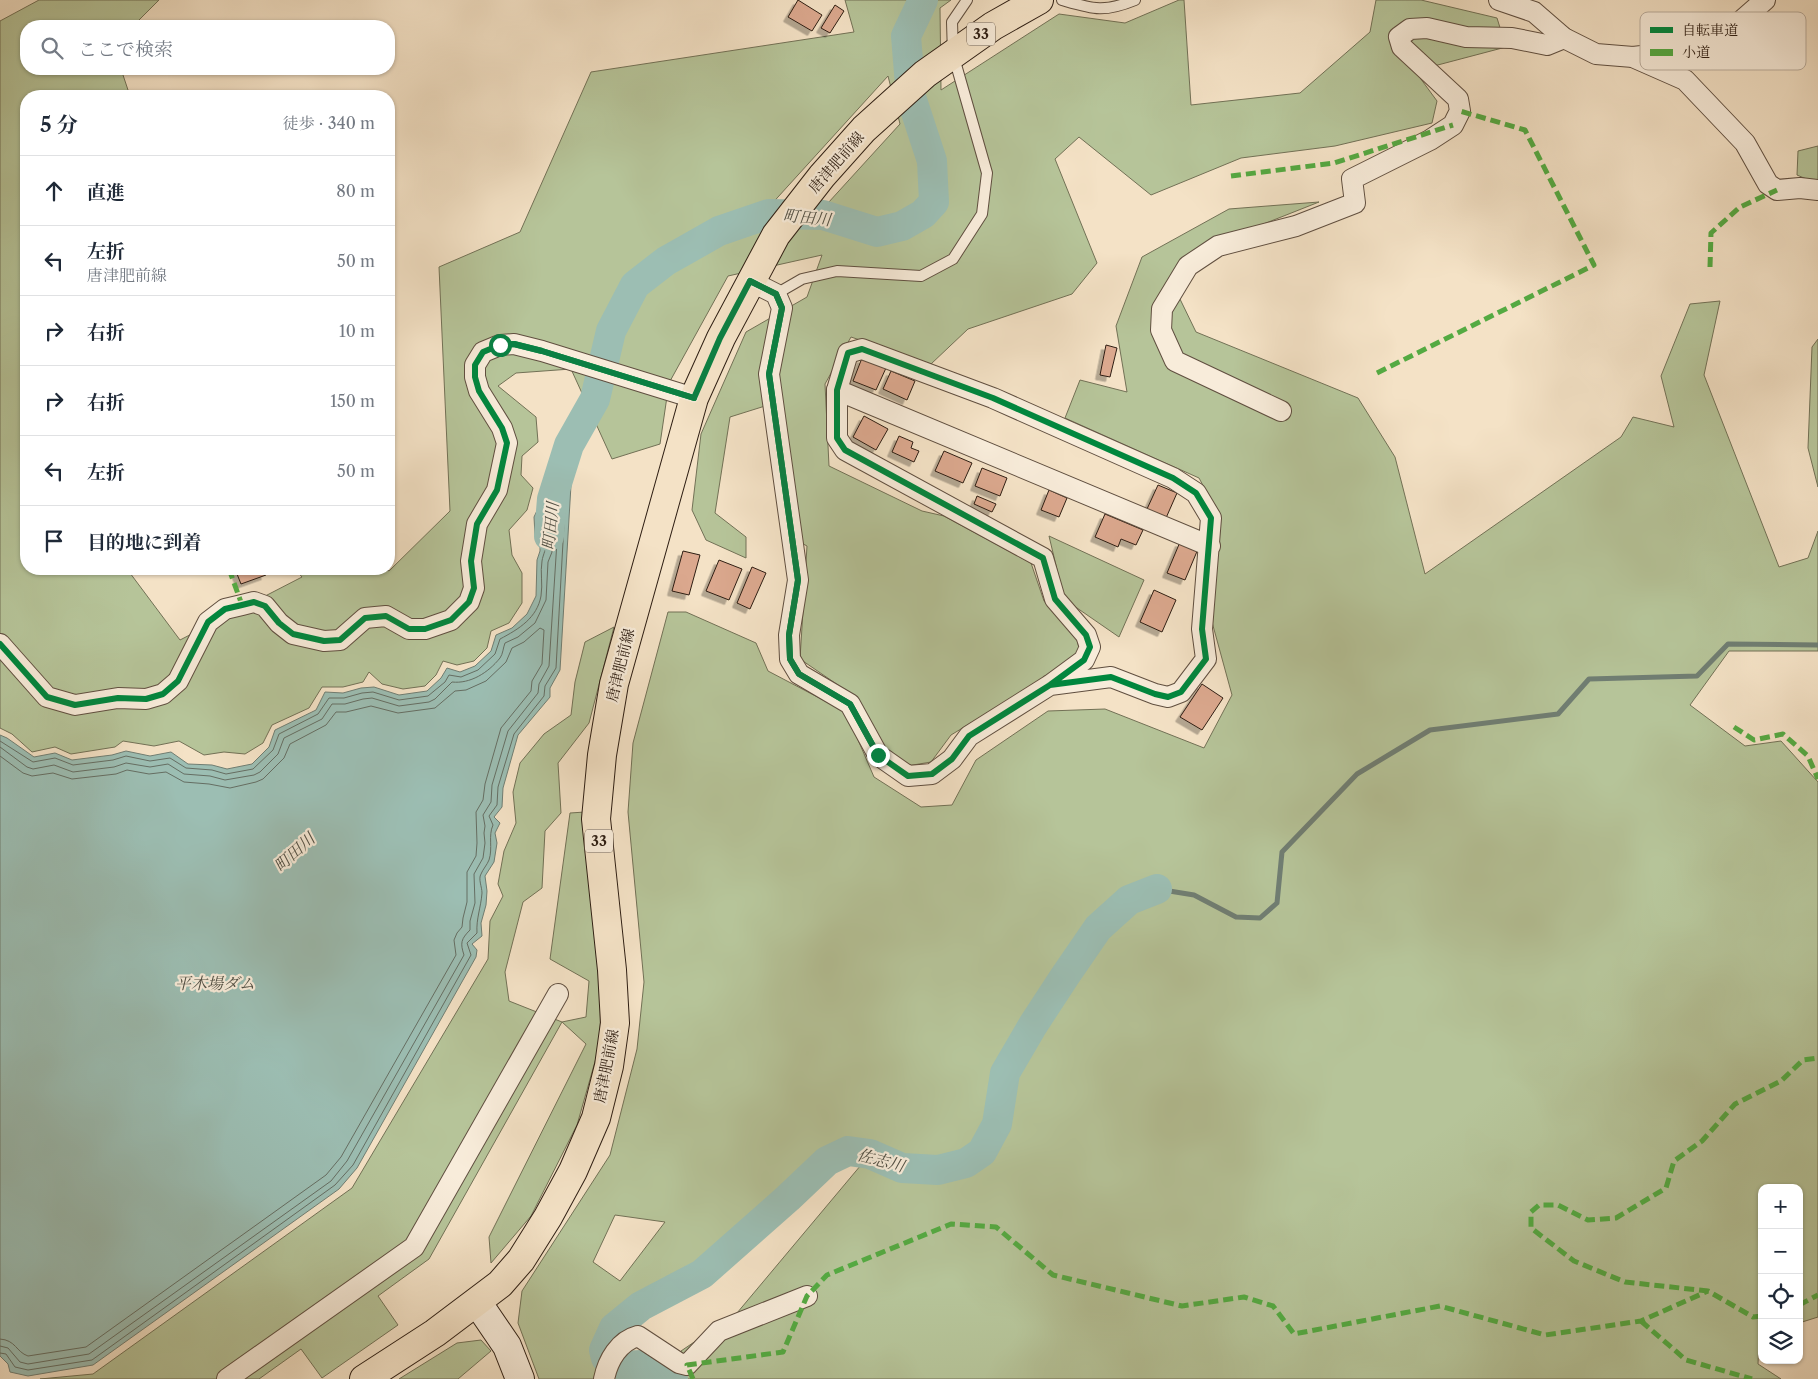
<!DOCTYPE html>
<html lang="ja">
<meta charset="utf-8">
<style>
:root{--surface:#fff;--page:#f2f2f3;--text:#1f2937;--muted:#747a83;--line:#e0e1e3}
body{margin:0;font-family:"Libre Caslon Text","Noto Serif JP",serif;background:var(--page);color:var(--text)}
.controls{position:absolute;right:15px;bottom:15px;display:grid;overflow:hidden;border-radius:10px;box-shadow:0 1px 4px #0004}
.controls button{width:45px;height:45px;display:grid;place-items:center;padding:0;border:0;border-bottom:1px solid var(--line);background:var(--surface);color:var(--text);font:25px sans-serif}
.stop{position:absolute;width:15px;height:15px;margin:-11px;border:4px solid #0b8043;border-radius:50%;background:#fff}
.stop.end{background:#0b8043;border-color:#fff;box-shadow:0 1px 5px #0008}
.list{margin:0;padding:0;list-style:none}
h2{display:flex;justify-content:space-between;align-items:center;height:65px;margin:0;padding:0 20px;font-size:21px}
h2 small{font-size:16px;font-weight:400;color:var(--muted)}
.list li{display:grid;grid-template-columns:32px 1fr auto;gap:15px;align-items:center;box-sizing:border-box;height:70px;padding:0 20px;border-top:1px solid var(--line)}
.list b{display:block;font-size:19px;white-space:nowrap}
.list p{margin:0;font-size:16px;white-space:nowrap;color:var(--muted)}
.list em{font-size:16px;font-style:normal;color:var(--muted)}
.icon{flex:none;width:28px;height:28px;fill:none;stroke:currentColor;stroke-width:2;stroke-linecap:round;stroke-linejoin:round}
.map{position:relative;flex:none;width:1818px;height:1379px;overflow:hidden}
.search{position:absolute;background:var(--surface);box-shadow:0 1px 4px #0004;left:20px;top:20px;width:375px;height:55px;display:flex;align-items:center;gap:12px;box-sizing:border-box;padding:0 18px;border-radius:20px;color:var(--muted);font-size:19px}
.panel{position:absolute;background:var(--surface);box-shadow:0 1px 4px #0004;left:20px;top:90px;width:375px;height:485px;border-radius:20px}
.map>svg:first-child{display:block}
.green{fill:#b6c499;stroke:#727156;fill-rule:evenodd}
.water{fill:#9cbeb3;stroke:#707e73}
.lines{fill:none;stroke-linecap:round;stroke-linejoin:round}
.shore{stroke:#656e63;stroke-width:1}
.stream{stroke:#707e73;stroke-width:5}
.river{stroke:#9cbeb3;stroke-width:30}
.building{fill:#dba88e;stroke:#2e1e13;filter:url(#shadow)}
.lane-casing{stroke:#604f40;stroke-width:12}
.street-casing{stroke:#604f40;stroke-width:22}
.secondary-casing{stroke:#2e1e13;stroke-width:30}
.primary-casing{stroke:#2e1e13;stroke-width:30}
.lane{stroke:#f8ecda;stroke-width:10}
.street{stroke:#f8ecda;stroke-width:20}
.secondary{stroke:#f8ecda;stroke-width:28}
.primary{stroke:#f4e2c6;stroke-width:28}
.quiet{stroke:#54aa42;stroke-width:5;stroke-dasharray:10 5;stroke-linecap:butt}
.cycleway-casing{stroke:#f8ecda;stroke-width:9}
.cycleway{stroke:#00873e;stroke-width:6}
.route{stroke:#0b8043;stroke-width:6}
.labels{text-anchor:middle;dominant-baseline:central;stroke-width:4.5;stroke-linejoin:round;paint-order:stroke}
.shield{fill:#f8ecda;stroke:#6b5c4f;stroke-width:1}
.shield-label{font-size:14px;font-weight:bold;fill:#2e1e13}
.street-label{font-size:15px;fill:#2e1e13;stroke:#f8ecda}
.water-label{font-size:16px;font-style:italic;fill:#4f4e43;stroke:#f8ecda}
.key{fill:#f8ecda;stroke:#bbae9e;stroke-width:1}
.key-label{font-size:14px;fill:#2e1e13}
</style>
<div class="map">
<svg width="1818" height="1379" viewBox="0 0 1818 1379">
<defs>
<filter id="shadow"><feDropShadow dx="-4.5" dy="4.5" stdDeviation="0" flood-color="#0004"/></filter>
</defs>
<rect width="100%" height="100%" fill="#f4e2c6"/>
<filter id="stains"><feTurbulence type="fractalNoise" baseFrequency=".004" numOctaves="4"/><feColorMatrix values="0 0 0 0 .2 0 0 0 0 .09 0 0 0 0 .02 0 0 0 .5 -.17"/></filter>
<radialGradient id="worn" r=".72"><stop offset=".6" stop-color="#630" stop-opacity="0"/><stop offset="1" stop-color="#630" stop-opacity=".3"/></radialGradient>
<!-- green -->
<g class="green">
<path d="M39 0H159L133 26H26V69H121L130 96H26V569H127L180 640 302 577 295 569H386L389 571 450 511 439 267 520 232 591 72 854 32 845 0H951L940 8 941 90 1059 14 1125 23 1179 0H1184L1191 105 1300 93 1370 32 1376 0H1421L1497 18 1506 47 1415 71 1437 101 1432 123 1335 146 1241 158 1151 195 1079 137 1055 159 1097 263 1072 294 968 329 931 364 851 337 825 384 829 466 922 511 944 516 1031 563 1044 601 1077 640 1081 656 951 735 931 762 901 767 879 746 854 696 800 659 807 546 796 540 781 401 730 417 715 513 746 537V558L706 540 692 510 701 434 746 332 807 297 822 255 728 276 669 383 660 444 612 459 571 369 516 373 498 386 536 417 538 442 522 456 521 475 533 488 527 510 509 530 512 555 522 573V603L509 623 491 631 487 648 474 661 457 665 443 661 436 675 425 686 403 689 382 684 369 672 363 682 343 687H322L309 708 272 725 263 743 245 754 224 752 204 755 179 741 154 746 123 741 115 747 71 754 55 747 32 752 12 734 0 728V21ZM888 76 900 124 828 203 768 208Z"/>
<path d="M1818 146V184L1797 175 1798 151Z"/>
<path d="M1319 202 1208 246 1179 297 1196 332 1358 398 1395 457 1425 574 1621 437 1633 417 1674 427 1661 376 1690 304 1720 301 1704 375 1779 567 1808 558 1818 531V651H1729L1690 705 1745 746 1781 741 1818 782V1317L1799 1323V1188H1762V1336L1759 1337 1758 1364 1781 1379H679L681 1351 737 1313 861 1165 865 1151 847 1142 700 1268 623 1309 602 1347 597 1379H539L518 1323 522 1291 610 1155 637 1049 644 982 628 812 633 743 668 612H686L756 643 768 671 846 712 874 777 921 807 952 805 976 760 1048 711 1105 709 1204 748 1232 695 1212 622 1220 517 1199 478 1065 418 1080 380 1127 392 1116 326 1142 257 1229 209ZM615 1215 665 1222 620 1281 593 1262Z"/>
<path d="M1818 339V487L1808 448 1812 347Z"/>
<path d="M1049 536 1144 580 1119 637 1064 599Z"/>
<path d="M614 627 589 723 558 763 561 813 545 831 542 888 523 902 505 972 509 1001 562 1022 586 1017 589 981 550 959 570 813 585 812 601 981 600 1044 577 1125 531 1216 491 1263 489 1237 586 1044 562 1022 429 1259 378 1296 398 1325 322 1378 301 1349 259 1379H40L93 1374 352 1188 488 959 490 921 503 896 498 884 504 851 516 823 513 792 520 763 544 734 571 715 575 682 585 642Z"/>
<path d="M481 1340 491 1351 458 1379H399L457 1343Z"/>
</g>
<!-- water -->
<path class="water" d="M571 485 560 670 550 688V697L518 735 503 788 502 807 494 817 500 823 495 833 497 843 494 862 485 876 487 891 486 905 481 923 482 936 472 944 477 950 476 957 357 1168 339 1189 93 1365 28 1376 10 1372 8 1364 0 1356V735L7 738 34 757 55 753 72 760 112 755 126 751 150 756 171 752 188 764 212 765 227 769 252 764 269 747 275 730 316 710 325 692 343 693 361 688 374 687 399 695 427 691 441 678 447 668 460 672 475 666 491 651 496 635 512 628 527 614 536 596 537 560 540 551V543L535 535 534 517 541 502 548 494 565 500Z"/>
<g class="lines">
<!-- shore -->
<g class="shore">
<path d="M0 741 33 762 55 758 73 765 113 760 126 756 150 761 170 758 186 768 212 770 226 774 253 769 273 750 279 734 318 714 329 698H344L362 693 373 692 399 700 428 696 445 682 449 675 461 677 478 670 495 654 500 639C519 629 537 618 541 596 543 584 540 572 542 561 543 554 547 549 545 542 544 538 540 536 540 532 539 520 541 509 550 500L565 506 556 668 545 686 544 696 514 734 498 787 497 805 489 816 493 825C488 836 493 848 489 860 487 865 483 869 481 874 478 879 482 887 482 893 481 907 476 919 477 933L467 943 471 955 353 1165 335 1185 92 1360 28 1370 15 1367 6 1354 0 1353"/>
<path d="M0 747 27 767 33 769 54 765 73 772 114 767 126 763 150 767 168 764 184 774 210 776 225 780 254 775 260 772 278 754 284 738 322 719 332 704H345L363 699 372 698 399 706 429 702 435 699 452 682C470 684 488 673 500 658 503 654 503 648 505 643L518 637 535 623 546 600 548 562 552 552 551 540 546 532V519L551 508 559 510 549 666 539 684 538 693 508 731 492 785 491 802 483 815 485 826 484 833 485 843 483 858 474 874 475 903 470 921V930C461 939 460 943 464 955L347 1161 331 1181 89 1354 28 1364 20 1362 8 1348 0 1346"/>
<path d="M0 756 23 773 32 776 53 773 72 779 116 774 127 770 149 774 166 772 184 782 209 784 230 788 256 782 263 779 284 758 290 744 326 725 336 712H346L371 706 398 713 435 708 455 691 466 690 486 681 506 662 512 648 524 642 540 628 544 630 542 664 532 681 531 691 501 728 485 784 483 800 476 812 477 843 476 856 467 872V902L463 918 462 927 457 933 454 940 456 955 341 1157 326 1175 86 1347 28 1356C16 1352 16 1340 0 1339"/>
</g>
<!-- stream -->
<path class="stream" d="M1157 889 1194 895 1236 917 1260 918 1277 903 1282 852 1357 774 1430 730 1558 714 1589 679 1697 676 1728 644 1818 645"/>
<!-- river -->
<g class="river">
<path d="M549 536 552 499 569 445 595 399 611 331 635 285 666 261 719 231 769 214 823 215 877 232 902 226 923 214 934 202 932 161 911 97 906 36 923 0"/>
<path d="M673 1379 671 1376 643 1365 616 1366 606 1358 604 1350 614 1328 641 1306 702 1274 788 1198 827 1161 848 1151 870 1154 902 1168 938 1170 966 1163 982 1152 997 1124 1005 1073 1033 1025 1065 976 1098 928 1129 900 1157 889"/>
</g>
</g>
<!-- building -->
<g class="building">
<path d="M798 0 822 15 812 31 788 17Z"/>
<path d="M835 5 844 11 830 33 821 28Z"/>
<path d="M1106 345 1117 348 1110 377 1100 375Z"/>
<path d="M862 358 886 368 876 390 853 381Z"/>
<path d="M891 371 915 381 907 400 883 389Z"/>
<path d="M864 416 888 429 876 450 853 437Z"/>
<path d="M899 436 913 442 911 448 919 451 914 462 892 452Z"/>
<path d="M944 451 972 463 963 483 935 471Z"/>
<path d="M982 468 1007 478 1000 496 975 486Z"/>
<path d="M1158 485 1177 493 1166 518 1147 509Z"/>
<path d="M1049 490 1067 498 1059 517 1041 510Z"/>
<path d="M977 496 996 504 992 512 974 504Z"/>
<path d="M1105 514 1143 530 1136 545 1121 539 1118 547 1095 537Z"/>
<path d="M1180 542 1198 549 1185 580 1167 573Z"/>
<path d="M683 551 700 555 689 595 672 591Z"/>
<path d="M719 560 742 569 729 600 706 591Z"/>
<path d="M752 567 766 573 750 609 737 603Z"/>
<path d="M235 569H263L266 575 241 584Z"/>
<path d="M1154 590 1176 600 1162 632 1140 622Z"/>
<path d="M1202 684 1223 698 1202 730 1180 717Z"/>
</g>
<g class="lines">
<defs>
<g id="lane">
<path d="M1062 0C1093 9 1103 13 1135 0"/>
<path d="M776 294 802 279 837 271 921 276 953 259 982 214 987 173 953 54 952 22 967 0"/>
</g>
<g id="street">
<path d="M1499 0 1534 12 1564 38 1596 54 1633 57 1677 52 1725 35 1765 0"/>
<path d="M1635 58 1685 80 1745 143 1768 184 1777 190 1800 188 1818 190"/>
<path d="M750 281 776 294 782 308 769 374 798 580 789 635 790 659 799 674 850 704 878 755 908 776 932 774 952 759 969 736 1050 685 1084 660 1090 647 1086 635 1055 599 1043 558 845 450 837 438V390L848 353 862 349 993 398 1173 478 1196 493 1211 518 1202 629 1206 659 1181 692 1168 697 1155 694 1111 677 1050 685"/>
<path d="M837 390 1210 546"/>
<path d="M1281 411 1175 361 1161 330 1162 309 1188 266 1218 246 1296 226 1355 203 1352 179 1430 140 1453 125 1460 111 1458 99 1402 47 1399 37 1410 29 1427 28 1466 37 1512 38 1547 45 1564 38"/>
<path d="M0 644 47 697 75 705 118 698 146 699 163 694 178 681 208 622 225 609 242 605 254 602 265 606 279 623 293 634 324 641 340 640 365 618 386 616 409 629H425L451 620 469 602 474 588 471 561 477 524 497 490 507 443 502 428 479 391 475 377V365L483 352 500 345 514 344 542 351 694 398"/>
<path d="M227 1379 414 1247 558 994"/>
<path d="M604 1379C608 1360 619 1341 638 1336L679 1363 687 1365 719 1331 807 1296"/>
</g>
<path id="secondary" d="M477 1302 507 1346 520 1379"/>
<path id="primary" d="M364 1379 435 1333 500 1284 521 1260 548 1217 573 1171 596 1118 609 1066 615 1023 612 970 596 819 602 755 614 684 694 398 721 338 776 235 822 176 864 129 925 74 993 26 1039 0"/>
</defs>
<!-- lane casing -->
<use href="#lane" class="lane-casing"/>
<!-- street casing -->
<use href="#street" class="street-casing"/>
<!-- secondary casing -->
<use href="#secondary" class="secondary-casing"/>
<!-- primary casing -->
<use href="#primary" class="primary-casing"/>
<!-- lane -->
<use href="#lane" class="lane"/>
<!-- street -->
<use href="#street" class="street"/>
<!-- secondary -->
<use href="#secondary" class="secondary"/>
<!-- primary -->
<use href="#primary" class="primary"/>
<!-- quiet -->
<g class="quiet">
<path d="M1231 176 1334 163 1453 125"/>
<path d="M1710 267 1711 233 1740 207 1777 190"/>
<path d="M1377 373 1594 265 1525 130 1460 111"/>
<path d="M229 569 242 605"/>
<path d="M1734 727 1754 740 1783 734 1808 756 1818 779"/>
<path d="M1799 1305 1818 1295"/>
<path d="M1762 1316 1753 1317 1708 1291 1625 1282 1574 1261 1531 1228V1212L1539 1205H1558L1588 1220 1616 1218 1666 1188 1674 1161 1702 1141 1735 1104 1781 1081 1803 1060 1818 1058"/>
<path d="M1641 1321 1686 1360 1752 1379"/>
<path d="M693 1379 687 1365 783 1352 807 1296 827 1275 951 1224 996 1227 1053 1275 1182 1306 1244 1297 1273 1306 1294 1334 1440 1306 1545 1335 1641 1321 1708 1291"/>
</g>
<defs>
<g id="cycleway">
<path d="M750 281 776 294 782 308 769 374 798 580 789 635 790 659 799 674 850 704 878 755 908 776 932 774 952 759 969 736 1050 685 1084 660 1090 647 1086 635 1055 599 1043 558 845 450 837 438V390L848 353 862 349 993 398 1173 478 1196 493 1211 518 1202 629 1206 659 1181 692 1168 697 1155 694 1111 677 1050 685"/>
<path d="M0 644 47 697 75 705 118 698 146 699 163 694 178 681 208 622 225 609 242 605 254 602 265 606 279 623 293 634 324 641 340 640 365 618 386 616 409 629H425L451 620 469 602 474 588 471 561 477 524 497 490 507 443 502 428 479 391 475 377V365L483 352 500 345 514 344 542 351 694 398"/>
</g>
</defs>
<!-- cycleway casing -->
<use href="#cycleway" class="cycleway-casing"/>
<!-- cycleway -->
<use href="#cycleway" class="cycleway"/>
</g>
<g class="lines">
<!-- route -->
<path class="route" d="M500 345 514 344 542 351 694 398 720 338 750 281 776 294 782 308 769 374 798 580 789 635 790 659 799 674 850 704 878 755"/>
</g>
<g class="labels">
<!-- shield labels -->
<g class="shield">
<rect x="967" y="22.5" width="28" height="23" rx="4"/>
<rect x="585" y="829.5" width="28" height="23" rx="4"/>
</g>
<g class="shield-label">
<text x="981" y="34">33</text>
<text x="599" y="841">33</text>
</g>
<!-- street labels -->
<g class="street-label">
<text transform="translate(836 162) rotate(-49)">唐津肥前線</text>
<text transform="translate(620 665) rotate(-76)">唐津肥前線</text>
<text transform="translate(606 1066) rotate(-79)">唐津肥前線</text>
</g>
<!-- water labels -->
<g class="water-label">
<text transform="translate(807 217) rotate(6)">町田川</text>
<text transform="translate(550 526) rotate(-84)">町田川</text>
<text transform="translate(294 852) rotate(-42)">町田川</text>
<text x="215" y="983">平木場ダム</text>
<text transform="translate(881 1160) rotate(15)">佐志川</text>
</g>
</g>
<!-- legend -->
<rect x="1640" y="12" width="166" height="58" rx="8" class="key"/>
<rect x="1650" y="27" width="23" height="6" fill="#00873e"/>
<rect x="1650" y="49" width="23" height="7" fill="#54aa42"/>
<g class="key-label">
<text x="1682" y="35">自転車道</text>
<text x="1682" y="57">小道</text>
</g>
<rect width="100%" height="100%" filter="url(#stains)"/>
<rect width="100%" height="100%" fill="url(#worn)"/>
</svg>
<div class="controls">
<button>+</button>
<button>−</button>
<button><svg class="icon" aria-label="locate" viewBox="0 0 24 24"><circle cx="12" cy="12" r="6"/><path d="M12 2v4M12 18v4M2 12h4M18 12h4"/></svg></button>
<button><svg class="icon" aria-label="layers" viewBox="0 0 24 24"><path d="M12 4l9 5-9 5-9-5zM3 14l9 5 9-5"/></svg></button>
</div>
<div class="stop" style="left:500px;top:345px"></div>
<div class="stop end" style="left:878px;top:755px"></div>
<div class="search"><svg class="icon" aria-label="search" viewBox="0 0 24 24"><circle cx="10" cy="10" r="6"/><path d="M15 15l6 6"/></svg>ここで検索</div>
<section class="panel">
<h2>5 分<small>徒歩 · 340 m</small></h2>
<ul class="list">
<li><svg class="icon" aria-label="ahead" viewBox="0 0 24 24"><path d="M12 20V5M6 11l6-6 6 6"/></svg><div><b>直進</b></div><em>80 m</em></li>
<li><svg class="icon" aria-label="left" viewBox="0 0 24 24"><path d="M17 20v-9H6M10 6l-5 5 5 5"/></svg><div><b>左折</b><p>唐津肥前線</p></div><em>50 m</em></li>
<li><svg class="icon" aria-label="right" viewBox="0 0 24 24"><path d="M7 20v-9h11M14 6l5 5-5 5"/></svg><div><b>右折</b></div><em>10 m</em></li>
<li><svg class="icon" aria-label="right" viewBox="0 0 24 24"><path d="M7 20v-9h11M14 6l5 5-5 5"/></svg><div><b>右折</b></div><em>150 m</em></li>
<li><svg class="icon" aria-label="left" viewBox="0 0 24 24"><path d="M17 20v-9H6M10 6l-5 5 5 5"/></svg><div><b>左折</b></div><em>50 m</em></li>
<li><svg class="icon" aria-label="arrive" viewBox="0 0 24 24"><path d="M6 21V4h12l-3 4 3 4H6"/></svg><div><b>目的地に到着</b></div></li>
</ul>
</section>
</div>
